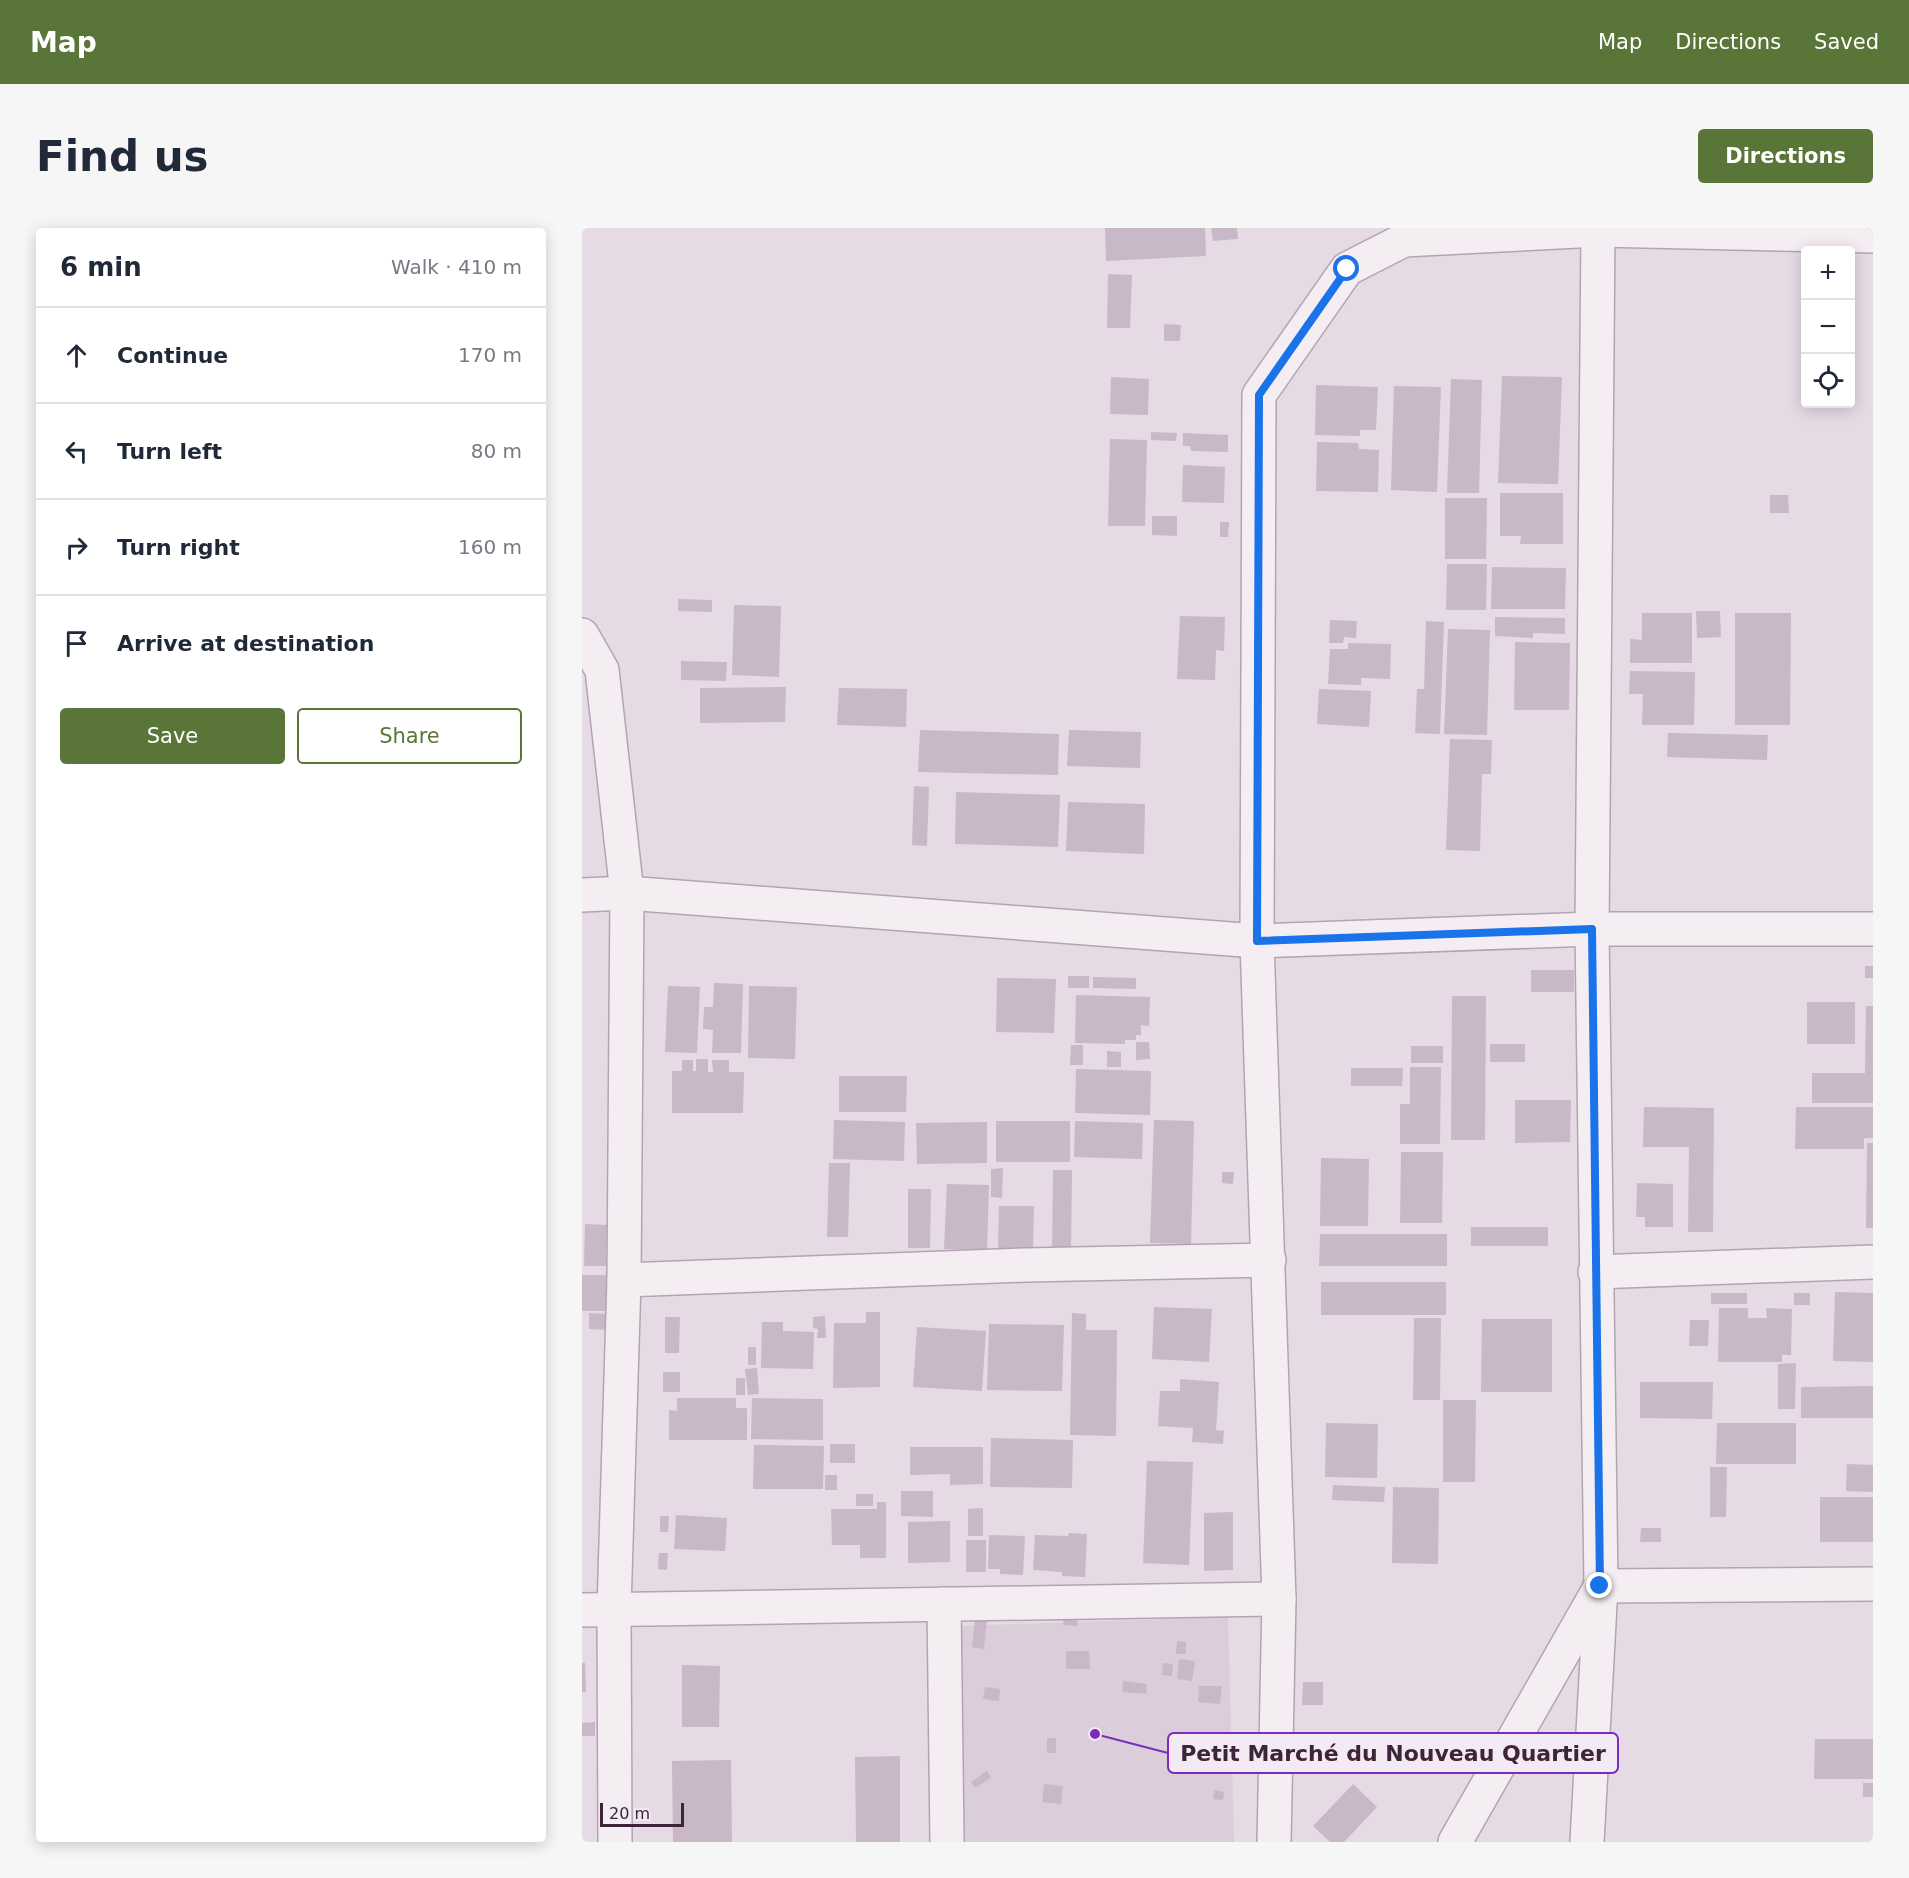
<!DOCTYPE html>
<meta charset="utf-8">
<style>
:root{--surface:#fff;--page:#f6f6f7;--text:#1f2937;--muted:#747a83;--line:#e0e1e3;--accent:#597537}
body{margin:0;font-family:"DejaVu Sans",sans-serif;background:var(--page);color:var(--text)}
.controls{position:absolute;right:18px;top:18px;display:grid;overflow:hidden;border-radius:6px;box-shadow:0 3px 15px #0003}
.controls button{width:54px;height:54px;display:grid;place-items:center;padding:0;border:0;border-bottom:2px solid var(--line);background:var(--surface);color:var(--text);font:30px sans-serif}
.scale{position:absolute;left:18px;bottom:15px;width:84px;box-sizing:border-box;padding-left:6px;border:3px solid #3d243a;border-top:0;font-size:16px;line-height:21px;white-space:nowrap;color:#3d243a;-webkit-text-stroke:4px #f4eaf3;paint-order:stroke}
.stop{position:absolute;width:18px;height:18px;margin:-14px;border:4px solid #1a73e8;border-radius:50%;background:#fff}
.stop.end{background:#1a73e8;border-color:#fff;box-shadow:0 2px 6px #0008}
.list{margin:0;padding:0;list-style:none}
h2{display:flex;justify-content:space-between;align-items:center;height:78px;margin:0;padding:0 24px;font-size:26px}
h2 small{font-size:20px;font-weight:400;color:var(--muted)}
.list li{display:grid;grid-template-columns:39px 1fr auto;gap:18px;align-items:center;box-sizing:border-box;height:96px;padding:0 24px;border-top:2px solid var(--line)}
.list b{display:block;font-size:22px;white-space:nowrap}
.list em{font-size:20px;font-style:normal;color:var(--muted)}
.actions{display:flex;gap:12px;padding:18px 24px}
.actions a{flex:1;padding:14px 0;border:2px solid var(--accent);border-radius:6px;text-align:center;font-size:21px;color:var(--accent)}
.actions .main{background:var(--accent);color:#fff}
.icon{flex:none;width:33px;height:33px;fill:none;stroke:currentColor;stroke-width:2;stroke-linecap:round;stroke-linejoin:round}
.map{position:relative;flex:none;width:1291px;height:1614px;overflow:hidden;border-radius:6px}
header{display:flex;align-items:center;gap:36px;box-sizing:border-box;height:84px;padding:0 30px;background:var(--accent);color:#fff}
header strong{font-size:28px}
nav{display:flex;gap:33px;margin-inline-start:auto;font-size:21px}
.intro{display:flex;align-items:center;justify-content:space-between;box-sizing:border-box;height:144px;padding:0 36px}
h1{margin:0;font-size:42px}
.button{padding:15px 27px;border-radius:6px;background:var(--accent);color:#fff;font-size:21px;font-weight:700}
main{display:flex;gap:36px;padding:0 36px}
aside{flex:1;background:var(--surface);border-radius:6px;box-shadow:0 3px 15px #0003}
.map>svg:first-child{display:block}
.built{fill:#dbcdda}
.building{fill:#c9b8c7}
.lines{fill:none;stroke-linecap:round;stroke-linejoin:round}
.minor-casing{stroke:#b3a4b2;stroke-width:36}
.minor{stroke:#f4eef3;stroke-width:33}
.route{stroke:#1a73e8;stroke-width:8}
.leader{fill:none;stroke:#7b2cbf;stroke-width:2}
.callout-dot{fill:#7b2cbf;stroke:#f4eaf3;stroke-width:2}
.callout{fill:#f4eaf3;stroke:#7b2cbf;stroke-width:2}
.callout-label{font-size:22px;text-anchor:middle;font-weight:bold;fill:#3d243a}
</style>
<header>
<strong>Map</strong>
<nav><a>Map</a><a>Directions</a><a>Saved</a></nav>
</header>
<div class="intro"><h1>Find us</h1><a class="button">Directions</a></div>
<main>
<aside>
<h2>6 min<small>Walk · 410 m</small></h2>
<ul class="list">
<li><svg class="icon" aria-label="ahead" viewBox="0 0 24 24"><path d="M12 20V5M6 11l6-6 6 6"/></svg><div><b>Continue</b></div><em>170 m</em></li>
<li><svg class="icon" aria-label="left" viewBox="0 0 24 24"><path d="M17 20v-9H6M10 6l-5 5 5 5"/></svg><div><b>Turn left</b></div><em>80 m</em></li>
<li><svg class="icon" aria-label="right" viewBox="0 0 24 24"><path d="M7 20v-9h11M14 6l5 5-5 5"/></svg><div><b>Turn right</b></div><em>160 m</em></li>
<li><svg class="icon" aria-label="arrive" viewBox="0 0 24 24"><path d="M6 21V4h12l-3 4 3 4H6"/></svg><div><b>Arrive at destination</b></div></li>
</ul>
<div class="actions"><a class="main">Save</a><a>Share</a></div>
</aside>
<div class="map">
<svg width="1291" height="1614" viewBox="0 0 1291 1614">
<rect width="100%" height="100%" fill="#e6dbe5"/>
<!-- built -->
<path class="built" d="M646 1389 652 1614H379L374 1398Z"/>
<!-- building -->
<g class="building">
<path d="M523 0H623L624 28 524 33Z"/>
<path d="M629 0H655L656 11 631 13Z"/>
<path d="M526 46 550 47 548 100H525Z"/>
<path d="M582 96 599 97 598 113H582Z"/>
<path d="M920 148 980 149 976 256 916 255Z"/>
<path d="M529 149 567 151 566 187 528 186Z"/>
<path d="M869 151 900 152 897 265H865Z"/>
<path d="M734 157 796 159 794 202H778V208L733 207Z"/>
<path d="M812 158 859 159 855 264 809 262Z"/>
<path d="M569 204 595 205 594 213 569 212Z"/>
<path d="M601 205 646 207V224L609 223 608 218H601Z"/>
<path d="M528 211 565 212 563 298H526Z"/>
<path d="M735 214 776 215 777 221 797 222 796 264 734 263Z"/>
<path d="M601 237 643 239 642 275 600 274Z"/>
<path d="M918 265H981V316H938L939 308H918Z"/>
<path d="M1188 267H1206L1207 285H1188Z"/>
<path d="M863 270H905L904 331H863Z"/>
<path d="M570 288H595V308L570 307Z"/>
<path d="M638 294H647L646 309H638Z"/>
<path d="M865 336H905L904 382H864Z"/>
<path d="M910 339 984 340 983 381H909Z"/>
<path d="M96 371 130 372V384L96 383Z"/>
<path d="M152 377 199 378 197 449 150 447Z"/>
<path d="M1114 383H1138L1139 409 1115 410Z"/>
<path d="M1060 385H1110V435H1048V411L1060 412Z"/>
<path d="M1153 385H1209L1208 497H1153Z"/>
<path d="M598 388 643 389 642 423 634 422 633 452 595 451Z"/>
<path d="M913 389 983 390V406L951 405V410L913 408Z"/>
<path d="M748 392 775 393 774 410 762 409 761 415H747Z"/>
<path d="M844 393 862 394 858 506 833 505 835 461H842Z"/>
<path d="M866 401 908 402 905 507 862 506Z"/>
<path d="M933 414 988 415 987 482H932Z"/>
<path d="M766 415 809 416 808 451 779 450V457L746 456 748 421H766Z"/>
<path d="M99 433 145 434 144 453 99 452Z"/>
<path d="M1048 443 1113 444 1112 497H1060L1061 466H1047Z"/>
<path d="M204 459 203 494 118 495V460Z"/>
<path d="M257 460 325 461 324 499 255 497Z"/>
<path d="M737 461 789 463 787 499 735 496Z"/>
<path d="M338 502 477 506 476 547 336 544Z"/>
<path d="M487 502 559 504 558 540 485 538Z"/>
<path d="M1086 505 1186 507 1185 532 1085 529Z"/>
<path d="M868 511 910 512 909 546H900L898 623 864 622Z"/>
<path d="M332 558 347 559 345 618 330 617Z"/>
<path d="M374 564 478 567 476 619 373 616Z"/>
<path d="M486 574 563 576 562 626 484 623Z"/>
<rect x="1283" y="738" width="8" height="12"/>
<rect x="949" y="742" width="43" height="22"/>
<rect x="486" y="748" width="21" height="12"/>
<path d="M511 749 554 750V761L511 760Z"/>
<path d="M415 750 474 751 472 805 414 804Z"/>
<path d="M132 755 161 756 159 825H130L131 802 121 801 122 779H131Z"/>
<path d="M86 758 118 759 115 825 83 824Z"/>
<path d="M167 758 215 759 213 831 166 830Z"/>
<path d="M494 767 568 769 567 798 559 797V807H554V812H543V816L493 815Z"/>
<path d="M870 768H904L903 912H869Z"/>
<rect x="1225" y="774" width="48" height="42"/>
<path d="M1284 778H1291V875H1230V845H1283Z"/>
<path d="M554 814H567L568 831 554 832Z"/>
<rect x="908" y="816" width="35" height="18"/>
<path d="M489 817H501V837H488Z"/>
<rect x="829" y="818" width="32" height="17"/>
<path d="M525 823 539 824V839H525Z"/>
<path d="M114 831H126V844H131L130 832H147V844H162L161 885H90V843H100V832H111V843H114Z"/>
<path d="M828 839H859L858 916H818V876H828Z"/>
<path d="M769 840H821L820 858H769Z"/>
<path d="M494 841 569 843 568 887 493 885Z"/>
<path d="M257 848H325L324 884H257Z"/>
<path d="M933 872H989L988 914 933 915Z"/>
<path d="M1062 879 1132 880 1131 1004H1106L1107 919H1061Z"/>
<path d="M1214 879H1291V910H1282V921H1213Z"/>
<path d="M252 892 323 894 322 933 251 931Z"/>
<path d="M572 892 612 893 609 1016 568 1015Z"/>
<rect x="414" y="893" width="74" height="41"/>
<path d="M493 893 561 895 560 931 492 929Z"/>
<path d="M405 894V935L335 936 334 895Z"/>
<path d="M1285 915H1291V1000H1284Z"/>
<path d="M819 924H861L860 995H818Z"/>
<path d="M739 930 787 931 786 998H738Z"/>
<path d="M247 935H268L266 1009H245Z"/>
<path d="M421 940 420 970 409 969V941Z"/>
<path d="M471 942H490L489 1024H470Z"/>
<path d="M640 944H652L651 956 640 955Z"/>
<path d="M1055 955 1091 956V999H1063V989H1054Z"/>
<path d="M365 956 407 957 405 1022 362 1021Z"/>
<path d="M326 961H349L348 1020H326Z"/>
<path d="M417 978H452L451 1020H416Z"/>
<path d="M3 996 25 997 24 1038H2Z"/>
<rect x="889" y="999" width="77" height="19"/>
<path d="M738 1006H865V1038H737Z"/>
<path d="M0 1047H25L24 1083H0Z"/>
<rect x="739" y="1054" width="125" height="33"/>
<path d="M1253 1064 1291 1065V1134L1251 1133Z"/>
<rect x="1129" y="1065" width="36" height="11"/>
<rect x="1212" y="1065" width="16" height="12"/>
<path d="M572 1079 630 1081 627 1134 570 1131Z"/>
<path d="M1137 1080H1166V1090H1185L1184 1080 1210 1081 1209 1127H1200V1134H1136Z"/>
<path d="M284 1084H298V1159L251 1160 252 1095H284Z"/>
<path d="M7 1085 29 1086V1102L7 1101Z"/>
<path d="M490 1085 504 1086V1102H535L534 1208 488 1207Z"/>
<path d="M243 1088 244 1110H235L236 1101 231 1100V1089Z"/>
<path d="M83 1089H98L97 1125H83Z"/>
<path d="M832 1090H859L858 1172H831Z"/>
<path d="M900 1091H970V1164H899Z"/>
<path d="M1108 1092H1127L1126 1118H1107Z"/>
<path d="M180 1094H201V1103L232 1104 231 1141 179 1140Z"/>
<path d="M407 1096 482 1097 480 1163 405 1162Z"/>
<path d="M335 1099 404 1103 400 1163 331 1159Z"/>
<rect x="166" y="1119" width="8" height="18"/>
<path d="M1214 1135 1213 1181H1196V1136Z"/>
<path d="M175 1140 177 1166 166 1167 163 1141Z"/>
<rect x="81" y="1144" width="17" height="20"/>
<rect x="154" y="1150" width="9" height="17"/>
<path d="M598 1151 637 1154 634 1202 642 1203 641 1216 610 1214 611 1200 576 1198 578 1163H598Z"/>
<path d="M1058 1154H1131L1130 1191 1058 1190Z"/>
<path d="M1291 1158V1190H1219V1159Z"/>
<path d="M95 1170H154V1180H165V1212H87V1182L95 1183Z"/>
<path d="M170 1170 241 1171V1212L169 1211Z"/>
<path d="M861 1172H894L893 1254H861Z"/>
<path d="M744 1195 796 1196 795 1250 743 1249Z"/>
<path d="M1135 1195H1214V1236H1134Z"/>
<path d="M409 1210 491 1212 490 1260 408 1259Z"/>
<rect x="248" y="1216" width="25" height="19"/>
<path d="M172 1217 242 1218 241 1261H171Z"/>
<path d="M328 1219H401V1256L368 1257V1246L328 1247Z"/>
<path d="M565 1233 611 1234 607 1337 561 1335Z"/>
<path d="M1265 1236 1291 1237V1264L1264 1263Z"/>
<path d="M1128 1239H1145L1144 1289H1128Z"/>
<rect x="243" y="1247" width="12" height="15"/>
<path d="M751 1257 803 1259 802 1274 750 1272Z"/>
<path d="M811 1259 857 1260 856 1336 810 1335Z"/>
<path d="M319 1263H351V1289L319 1288Z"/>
<rect x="274" y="1266" width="17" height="12"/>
<rect x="1238" y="1269" width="53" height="45"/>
<path d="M295 1274H304V1330H278V1317H250L249 1281H295Z"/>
<path d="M401 1280V1308H386V1281Z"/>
<path d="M651 1284V1342L622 1343V1285Z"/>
<path d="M94 1287 145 1290 143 1323 92 1321Z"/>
<path d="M78 1288H87L86 1304H78Z"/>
<path d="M368 1293V1334L326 1335V1294Z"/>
<path d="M1059 1300H1079V1314H1058Z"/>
<path d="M487 1305 505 1306 503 1349 480 1348V1344L451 1342 453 1307 486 1308Z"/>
<path d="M407 1307 443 1308 441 1347 418 1346V1341H406Z"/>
<rect x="384" y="1312" width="20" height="32"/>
<path d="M77 1325H86L85 1342 76 1341Z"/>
<path d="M483 1381 496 1382 495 1398 481 1397Z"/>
<path d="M393 1392 405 1393 402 1421 390 1419Z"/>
<path d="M595 1413 604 1414V1426H594Z"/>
<path d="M484 1423H507L508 1441H484Z"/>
<path d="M597 1431 613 1433 610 1453 595 1451Z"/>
<path d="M0 1435H3L4 1464H0Z"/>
<path d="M581 1435 591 1436 590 1448 580 1447Z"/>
<path d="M100 1437 138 1438 137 1499H100Z"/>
<path d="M541 1453 565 1456 564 1466 540 1464Z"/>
<path d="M721 1454H741V1477H720Z"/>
<path d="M617 1458H640L638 1476 616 1474Z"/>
<path d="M403 1459 418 1461 417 1473 401 1471Z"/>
<path d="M13 1494V1508H0V1495Z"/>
<rect x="465" y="1510" width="9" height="15"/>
<path d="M1233 1511H1291V1551H1232Z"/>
<path d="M318 1528V1614H274L273 1529Z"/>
<path d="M149 1532 150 1614H91L90 1533Z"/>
<path d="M405 1543 409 1550 393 1560 389 1554Z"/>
<rect x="1281" y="1555" width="10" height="14"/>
<path d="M462 1556 481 1558 479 1576 460 1574Z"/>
<path d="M771 1556 795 1579 762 1614H748L731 1598Z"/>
<path d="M632 1562 642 1564 641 1572 631 1571Z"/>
</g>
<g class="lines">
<defs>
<g id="minor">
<path d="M0 407 20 442 45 665 42 1052 32 1381 33 1614"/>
<path d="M0 667 45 665 675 713 1010 701H1291"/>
<path d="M1013 1044 1291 1034"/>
<path d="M42 1052 444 1037 687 1032"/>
<path d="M362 1376 365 1614"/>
<path d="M0 1382 697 1371"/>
<path d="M692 1614 697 1371 675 713 677 167 765 41 822 12 1016 2 1291 8"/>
<path d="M873 1614 1019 1358 1291 1356"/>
<path d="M1005 1614 1019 1358 1010 701 1016 2"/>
</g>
</defs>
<!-- minor casing -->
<use href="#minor" class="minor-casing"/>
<!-- minor -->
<use href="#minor" class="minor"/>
</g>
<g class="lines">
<!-- route -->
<path class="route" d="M765 41 677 167 675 713 1010 701 1018 1358"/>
</g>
<!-- callouts -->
<path class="leader" d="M513 1506L586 1525"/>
<circle class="callout-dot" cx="513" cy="1506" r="6"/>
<rect class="callout" x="586" y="1505" width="450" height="40" rx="6"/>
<g class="callout-label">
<text x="811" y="1533">Petit Marché du Nouveau Quartier</text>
</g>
</svg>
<div class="controls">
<button>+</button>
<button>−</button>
<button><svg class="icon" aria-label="locate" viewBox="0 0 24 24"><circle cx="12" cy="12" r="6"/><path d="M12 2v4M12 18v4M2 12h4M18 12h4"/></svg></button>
</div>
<div class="scale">20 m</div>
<div class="stop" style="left:765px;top:41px"></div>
<div class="stop end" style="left:1018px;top:1358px"></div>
</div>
</main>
